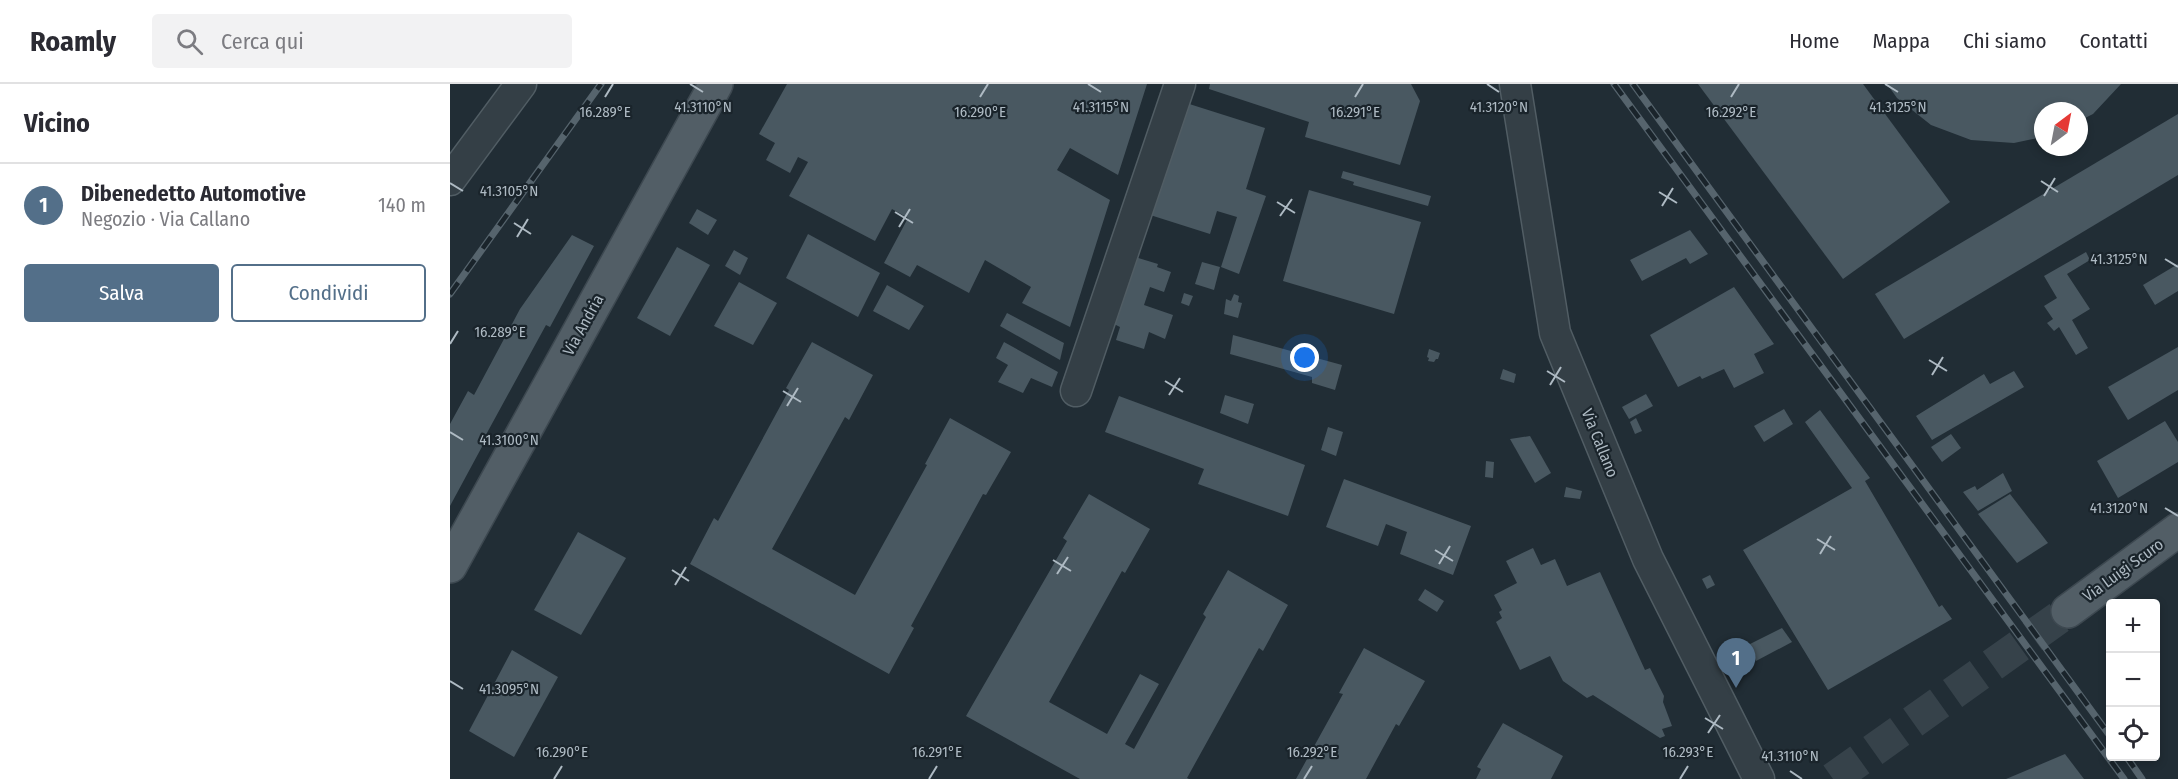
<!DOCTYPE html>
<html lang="it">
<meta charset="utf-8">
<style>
:root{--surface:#fff;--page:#f2f2f3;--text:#2b2b33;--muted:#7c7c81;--line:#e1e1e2;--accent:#536f89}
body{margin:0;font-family:"Fira Sans Condensed",sans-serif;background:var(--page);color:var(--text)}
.controls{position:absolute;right:18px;bottom:18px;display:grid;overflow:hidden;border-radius:6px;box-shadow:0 3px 9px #0003}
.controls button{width:54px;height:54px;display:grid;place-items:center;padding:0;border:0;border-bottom:2px solid var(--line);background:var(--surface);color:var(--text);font:30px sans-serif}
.compass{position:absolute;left:1584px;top:18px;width:54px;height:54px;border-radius:50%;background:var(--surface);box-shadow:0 3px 9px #0003;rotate:32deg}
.you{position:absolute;left:855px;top:274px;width:21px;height:21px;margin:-15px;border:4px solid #fff;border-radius:50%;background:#1a73e8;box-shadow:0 0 0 9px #1a73e833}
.badge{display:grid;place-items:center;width:39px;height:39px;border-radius:50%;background:var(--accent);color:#fff;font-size:20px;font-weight:700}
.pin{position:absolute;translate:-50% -50px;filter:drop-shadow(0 2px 3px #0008)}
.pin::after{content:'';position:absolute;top:32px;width:21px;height:18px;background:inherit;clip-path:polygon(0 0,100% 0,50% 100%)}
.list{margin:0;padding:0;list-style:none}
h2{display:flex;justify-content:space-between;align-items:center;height:78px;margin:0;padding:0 24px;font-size:26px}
h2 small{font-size:20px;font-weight:400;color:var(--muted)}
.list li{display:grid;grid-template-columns:39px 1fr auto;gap:18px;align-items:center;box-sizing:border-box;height:84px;padding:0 24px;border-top:2px solid var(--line)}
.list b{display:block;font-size:22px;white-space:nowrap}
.list p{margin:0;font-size:20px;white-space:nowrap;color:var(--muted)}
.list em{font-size:20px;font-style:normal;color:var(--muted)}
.actions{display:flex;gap:12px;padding:18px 24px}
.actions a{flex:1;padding:14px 0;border:2px solid var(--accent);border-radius:6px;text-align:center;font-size:21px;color:var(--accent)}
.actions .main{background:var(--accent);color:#fff}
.icon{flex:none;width:33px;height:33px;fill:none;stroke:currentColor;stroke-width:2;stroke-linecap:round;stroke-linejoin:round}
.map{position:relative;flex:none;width:1728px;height:695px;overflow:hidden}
header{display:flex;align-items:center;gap:36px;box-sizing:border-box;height:84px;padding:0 30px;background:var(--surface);border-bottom:2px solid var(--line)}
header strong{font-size:28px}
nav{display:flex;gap:33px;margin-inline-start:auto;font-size:21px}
.search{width:420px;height:54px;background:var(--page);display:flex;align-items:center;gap:15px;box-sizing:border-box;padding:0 21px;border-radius:6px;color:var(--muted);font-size:22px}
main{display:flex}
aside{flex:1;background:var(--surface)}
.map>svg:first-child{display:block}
.building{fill:#495861}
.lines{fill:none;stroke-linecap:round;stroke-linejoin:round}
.major-tunnel{stroke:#36424a;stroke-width:33;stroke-dasharray:33 16;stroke-linecap:butt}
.minor-casing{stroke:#515d64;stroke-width:33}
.major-casing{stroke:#3d4850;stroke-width:36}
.minor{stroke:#343f46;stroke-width:30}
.major{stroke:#525e66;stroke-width:33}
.rail-casing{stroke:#56646d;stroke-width:7}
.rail{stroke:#1a242b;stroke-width:4.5;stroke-dasharray:14;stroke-linecap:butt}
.ticks{fill:none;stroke:#aebac3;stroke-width:2}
.labels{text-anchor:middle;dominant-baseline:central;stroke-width:4.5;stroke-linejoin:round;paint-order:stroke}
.street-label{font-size:16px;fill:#aebac3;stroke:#1a242b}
.ticks-label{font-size:15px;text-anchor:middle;fill:#aebac3;stroke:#1a242b;stroke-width:4.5;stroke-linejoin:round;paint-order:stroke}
</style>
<header>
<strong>Roamly</strong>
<div class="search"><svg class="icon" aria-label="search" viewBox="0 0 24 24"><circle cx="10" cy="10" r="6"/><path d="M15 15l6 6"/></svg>Cerca qui</div>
<nav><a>Home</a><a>Mappa</a><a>Chi siamo</a><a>Contatti</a></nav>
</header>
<main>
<aside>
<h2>Vicino<small></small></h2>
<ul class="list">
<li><span class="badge">1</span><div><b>Dibenedetto Automotive</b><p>Negozio · Via Callano</p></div><em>140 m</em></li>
</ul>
<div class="actions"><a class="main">Salva</a><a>Condividi</a></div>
</aside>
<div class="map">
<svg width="1728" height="695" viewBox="0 0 1728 695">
<rect width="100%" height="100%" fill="#212d35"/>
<!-- building -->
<g class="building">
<path d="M337 0H697L668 91 620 64 607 86 660 116 620 243 572 219 581 203 535 176 519 209 467 181 460 193 434 179 458 134 442 125 425 157 339 112 358 78 348 73 340 89 316 76 325 59 309 50Z"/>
<path d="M760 0H961L970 17 950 81 855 53 859 38 759 5Z"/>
<path d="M1248 0H1413L1500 118 1393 195Z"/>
<path d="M1437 0H1671L1643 30 1629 37V27H1593V53L1564 59 1521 56 1481 41 1447 14Z"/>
<path d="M733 18 815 44 796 105 816 112 789 190 771 183 787 133 767 127 760 150 697 130Z"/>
<path d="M1728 30V91L1454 255 1425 210Z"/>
<path d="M893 87 981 112 978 122 903 101 904 98 891 94Z"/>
<path d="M859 106 971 138 944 230 833 197Z"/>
<path d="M247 125 267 136 258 151 239 139Z"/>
<path d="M1240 146 1258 170 1240 180 1236 174 1192 197 1180 176Z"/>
<path d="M358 150 430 189 408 233 336 194Z"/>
<path d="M122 151 144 162 100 243 96 241 32 358 34 359 0 422V340L18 307 24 311 70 225Z"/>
<path d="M227 163 260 181 220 252 187 234Z"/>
<path d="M284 166 298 174 290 191 275 182Z"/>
<path d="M1636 168 1640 176 1617 190 1640 225 1622 236 1638 264 1626 271 1609 243 1604 247 1597 239 1603 235 1594 222 1607 214 1594 192Z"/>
<path d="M685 173 708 180 707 183 721 188 714 208 700 203 694 221 723 231 715 255 699 248 694 265 666 256 670 243 664 240Z"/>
<path d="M752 178 770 183 764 206 745 200Z"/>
<path d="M1728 180V207L1705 221 1693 201Z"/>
<path d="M289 198 327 219 303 261 264 242Z"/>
<path d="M437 201 474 222 459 246 423 227Z"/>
<path d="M1284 203 1324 260 1304 270 1314 289 1284 304 1274 285 1252 295 1250 292 1228 303 1200 251Z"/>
<path d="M734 209 743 212 739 222 731 219Z"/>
<path d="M784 210 789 212 788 218 792 219 788 234 774 230 776 215 781 217Z"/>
<path d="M557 229 614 259 610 276 550 242Z"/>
<path d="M783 251 892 281 885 306 862 299V293L780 270Z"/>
<path d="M362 258 423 291 399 336 395 333 322 465 405 511 477 381 475 380 500 334 561 368 536 411 533 410 461 542 464 544 439 590 240 480 264 434 268 437 339 306 336 304Z"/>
<path d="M554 258 608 288 602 303 581 294 573 309 548 298 558 281 546 274Z"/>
<path d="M1728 263V306L1678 336 1658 303Z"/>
<path d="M979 265 990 269 988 275H986L984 278 978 277 979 274 977 273Z"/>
<path d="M1053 285 1066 290 1064 299 1050 295Z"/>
<path d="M1564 287 1574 303 1482 356 1466 332 1534 290 1540 300Z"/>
<path d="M1196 310 1203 322 1179 335 1172 323Z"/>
<path d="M775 311 804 320 798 340 770 329Z"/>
<path d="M669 312 855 381 838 432 748 400 754 385 655 348Z"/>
<path d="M1334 325 1343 340 1314 358 1304 342Z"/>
<path d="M1370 326 1420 394 1415 397 1489 523 1492 521 1502 535 1378 606 1293 466 1402 404 1355 338Z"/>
<path d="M1186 334 1192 347 1185 350 1180 338Z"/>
<path d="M1715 337 1728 358V378L1668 414 1647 377Z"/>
<path d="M878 343 893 348 886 372 871 366Z"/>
<path d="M1501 350 1511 364 1492 378 1481 363Z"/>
<path d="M1080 352 1101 389 1085 399 1060 355Z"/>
<path d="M1036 377 1044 378 1043 394 1035 393Z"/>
<path d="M1553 389 1562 407 1528 427 1513 408 1525 402 1527 406Z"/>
<path d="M894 395 1021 442 1003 491 950 470 957 448 936 440 928 462 876 443Z"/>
<path d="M1116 403 1132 407 1130 415 1114 413Z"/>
<path d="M639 410 700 445 675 489 672 487 599 618 657 650 690 590 709 600 675 660 684 665 756 533 753 530 778 486 838 521 813 567 809 564 737 694 739 695H630L516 632 617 457 613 454Z"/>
<path d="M1560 410 1598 459 1567 479 1528 430Z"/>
<path d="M128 448 176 474 131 551 84 526Z"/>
<path d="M1083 464 1091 481 1105 475 1117 502 1150 488 1195 586 1200 584 1214 612 1213 618 1222 642 1212 645 1215 652 1210 654 1143 611 1137 614 1113 597 1100 572 1070 586 1046 538 1052 534 1049 528 1052 526 1044 511 1067 499 1056 477Z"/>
<path d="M1260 491 1265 501 1257 505 1252 495Z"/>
<path d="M975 505 994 517 987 528 968 516Z"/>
<path d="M1332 544 1342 558 1306 577 1298 561Z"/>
<path d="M914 564 975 597 949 642 946 640 916 695H846L893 610 889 609Z"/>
<path d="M62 566 108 593 64 673 19 647Z"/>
<path d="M1053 639 1113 672 1101 695H1026L1031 685 1027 683Z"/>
<path d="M1615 670 1634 695H1556Z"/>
</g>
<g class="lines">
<!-- major-tunnel -->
<path class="major-tunnel" d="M1383 695 1618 527"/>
<defs>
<g id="minor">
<path d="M1065 0 1105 249 1198 475 1309 695"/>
<path d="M0 96 71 0"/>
<path d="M626 307 730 0"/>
</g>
<g id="major">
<path d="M0 482 266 0"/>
<path d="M1618 527 1728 446"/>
</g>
</defs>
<!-- minor casing -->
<use href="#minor" class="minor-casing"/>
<!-- major casing -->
<use href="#major" class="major-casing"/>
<!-- minor -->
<use href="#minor" class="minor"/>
<!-- major -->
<use href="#major" class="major"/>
<defs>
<g id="rail">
<path d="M1164 0 1674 695"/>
<path d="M1183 0 1660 652"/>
<path d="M0 210 151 0"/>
<path d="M1676 672 1692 695"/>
</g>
</defs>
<!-- rail casing -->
<use href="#rail" class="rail-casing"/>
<!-- rail -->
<use href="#rail" class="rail"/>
</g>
<!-- ticks -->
<path class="ticks" d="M240 0 253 8M638 0 651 8M1037 0 1049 8M1435 0 1448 8M155 13 163 0M530 13 538 0M905 13 913 0M1281 13 1289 0M1591 97 1608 108M0 99 13 107M1209 108 1227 119M1594 112 1605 94M827 118 845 129M1212 122 1223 104M445 128 463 139M830 132 842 115M64 139 81 150M449 143 460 125M67 153 78 135M1715 175 1728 183M0 260 8 247M1479 276 1497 287M1097 287 1115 298M1482 291 1493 273M715 297 733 308M1100 301 1111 283M333 307 351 318M719 311 730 294M337 322 348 304M0 348 13 356M1715 424 1728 432M1367 455 1385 466M985 466 1003 477M1370 470 1381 452M603 476 621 487M989 480 1000 462M222 486 239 497M607 490 618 473M225 501 236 483M0 597 13 605M1255 634 1273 645M1258 649 1270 631M1340 687 1352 695M104 695 112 682M479 695 487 682M854 695 862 682M1230 695 1238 682"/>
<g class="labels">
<!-- street labels -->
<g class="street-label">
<text transform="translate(133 241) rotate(-61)">Via Andria</text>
<text transform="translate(1150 359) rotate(68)">Via Callano</text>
<text transform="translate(1673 486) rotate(-36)">Via Luigi Scuro</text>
</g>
</g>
<g class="ticks-label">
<text x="253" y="28">41.3110°N</text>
<text x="651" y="28">41.3115°N</text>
<text x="1049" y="28">41.3120°N</text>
<text x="1448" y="28">41.3125°N</text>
<text x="155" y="33">16.289°E</text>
<text x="530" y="33">16.290°E</text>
<text x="905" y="33">16.291°E</text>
<text x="1281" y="33">16.292°E</text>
<text x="59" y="112">41.3105°N</text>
<text x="1669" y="180">41.3125°N</text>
<text x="50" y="253">16.289°E</text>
<text x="59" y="361">41.3100°N</text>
<text x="1669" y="429">41.3120°N</text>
<text x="59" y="610">41.3095°N</text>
<text x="112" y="673">16.290°E</text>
<text x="487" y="673">16.291°E</text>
<text x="862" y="673">16.292°E</text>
<text x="1238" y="673">16.293°E</text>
<text x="1340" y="677">41.3110°N</text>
</g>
</svg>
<div class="controls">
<button>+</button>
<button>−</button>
<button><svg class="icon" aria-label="locate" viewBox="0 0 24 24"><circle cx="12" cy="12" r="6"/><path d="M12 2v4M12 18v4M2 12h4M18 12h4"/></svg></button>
</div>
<svg class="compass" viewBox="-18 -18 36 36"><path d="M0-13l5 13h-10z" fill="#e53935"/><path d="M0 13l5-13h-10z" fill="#7c7c81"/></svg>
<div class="you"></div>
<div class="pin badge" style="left:1286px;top:604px">1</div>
</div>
</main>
